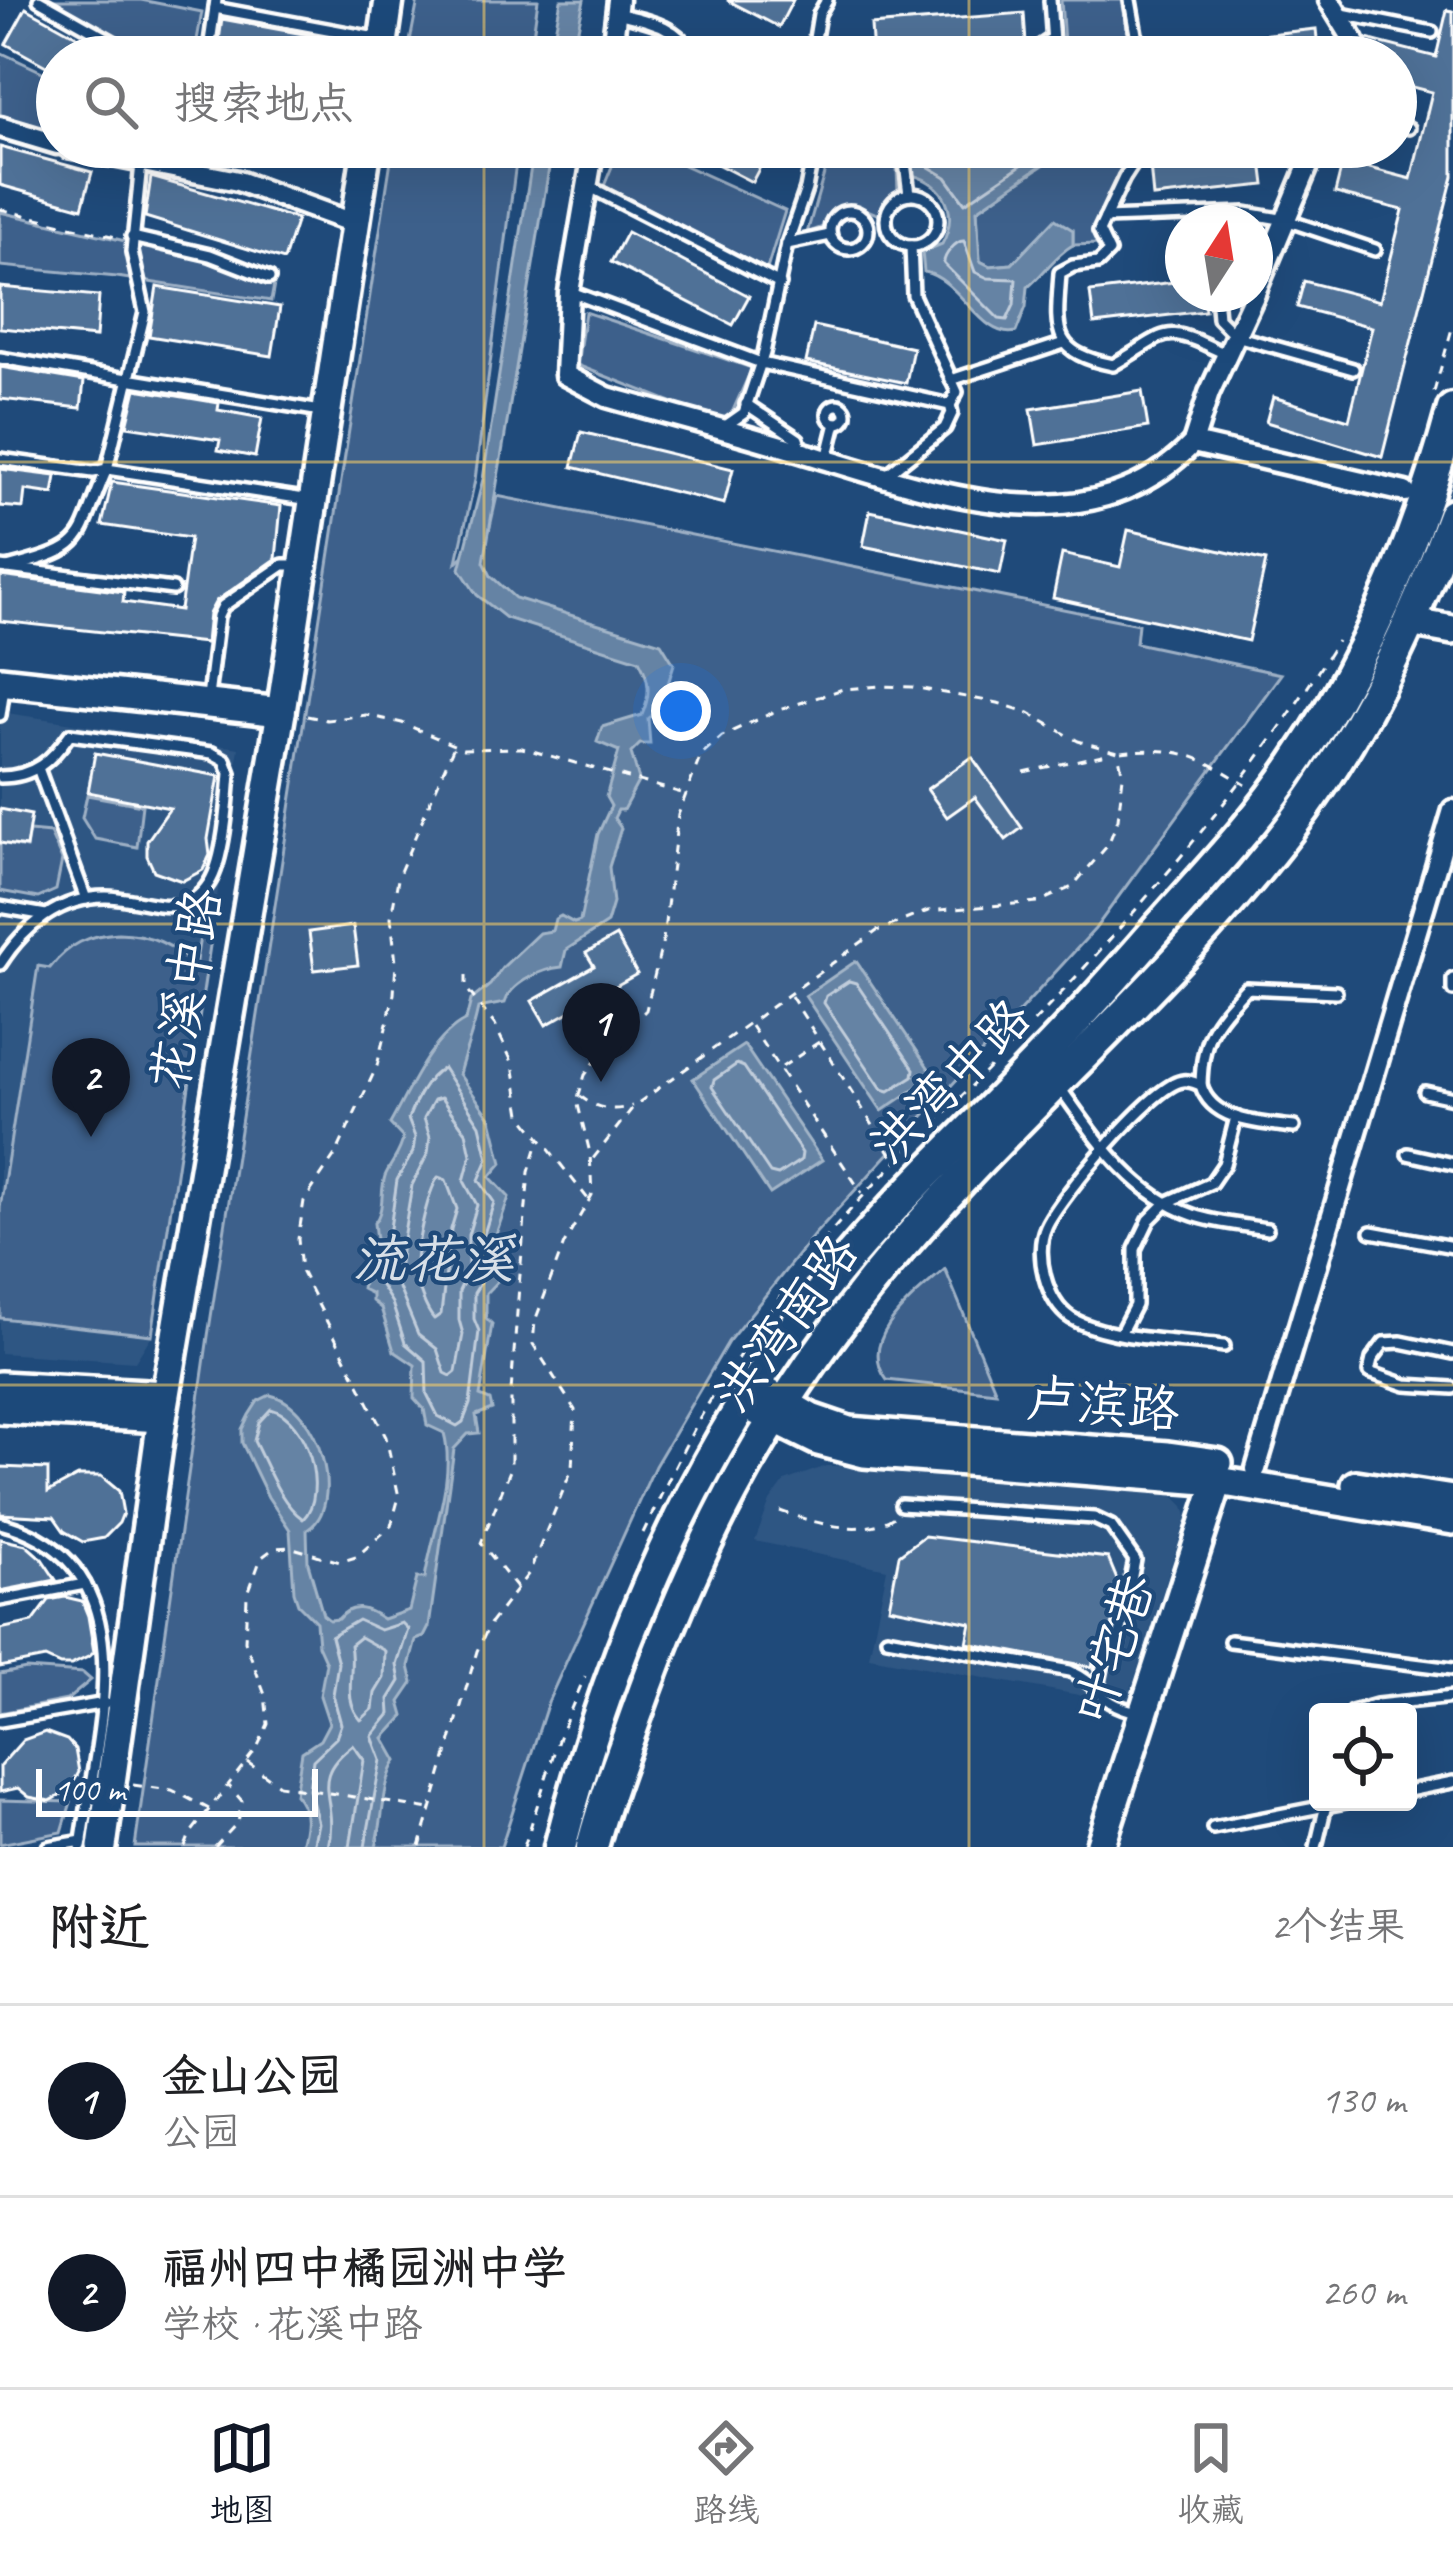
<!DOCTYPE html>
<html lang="zh">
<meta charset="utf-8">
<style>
:root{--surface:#fff;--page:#f2f2f2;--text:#202124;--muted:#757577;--line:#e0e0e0;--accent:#111827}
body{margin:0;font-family:Caveat,"LXGW WenKai TC",sans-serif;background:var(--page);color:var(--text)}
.controls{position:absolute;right:36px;bottom:36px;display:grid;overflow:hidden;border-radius:12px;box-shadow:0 12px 48px #0002}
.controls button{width:108px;height:108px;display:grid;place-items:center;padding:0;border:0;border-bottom:3px solid var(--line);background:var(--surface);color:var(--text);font:60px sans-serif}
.compass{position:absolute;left:1165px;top:204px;width:108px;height:108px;border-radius:50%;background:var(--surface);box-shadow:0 12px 48px #0002;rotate:12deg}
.scale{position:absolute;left:36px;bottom:30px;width:282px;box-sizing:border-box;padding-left:12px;border:6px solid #fff;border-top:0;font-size:33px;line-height:42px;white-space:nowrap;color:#fff;-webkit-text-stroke:9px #1f4a7a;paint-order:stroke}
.you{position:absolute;left:681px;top:711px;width:42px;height:42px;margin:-30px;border:9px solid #fff;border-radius:50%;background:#1a73e8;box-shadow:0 0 0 18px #1a73e833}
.badge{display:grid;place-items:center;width:78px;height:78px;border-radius:50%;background:var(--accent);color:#fff;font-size:39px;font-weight:700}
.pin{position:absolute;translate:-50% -99px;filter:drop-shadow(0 3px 6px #0008)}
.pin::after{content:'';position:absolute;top:63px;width:42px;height:36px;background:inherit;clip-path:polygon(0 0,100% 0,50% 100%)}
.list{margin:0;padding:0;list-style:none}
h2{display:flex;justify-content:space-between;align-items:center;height:156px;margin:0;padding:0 48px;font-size:51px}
h2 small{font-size:39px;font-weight:400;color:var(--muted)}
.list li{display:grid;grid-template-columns:78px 1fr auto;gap:36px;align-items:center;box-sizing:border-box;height:192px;padding:0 48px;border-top:3px solid var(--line)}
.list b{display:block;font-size:45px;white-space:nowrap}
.list p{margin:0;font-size:39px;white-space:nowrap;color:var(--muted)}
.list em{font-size:39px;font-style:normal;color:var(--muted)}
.icon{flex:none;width:66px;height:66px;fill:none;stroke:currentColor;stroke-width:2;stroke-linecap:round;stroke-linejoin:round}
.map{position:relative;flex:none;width:1453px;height:1847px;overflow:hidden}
.search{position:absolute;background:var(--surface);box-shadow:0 12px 48px #0002;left:36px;right:36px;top:36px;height:132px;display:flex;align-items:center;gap:30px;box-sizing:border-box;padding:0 42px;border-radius:66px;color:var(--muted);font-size:45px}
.sheet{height:540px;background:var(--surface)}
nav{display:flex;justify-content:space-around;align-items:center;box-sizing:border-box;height:168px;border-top:3px solid var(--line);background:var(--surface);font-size:33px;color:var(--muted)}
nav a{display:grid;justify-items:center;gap:6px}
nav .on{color:var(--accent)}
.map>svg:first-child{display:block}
.built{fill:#2e5683}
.green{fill:#3c618b;stroke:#9eb0c5;stroke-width:3}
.water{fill:#6583a4;stroke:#a3b5c8;stroke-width:3}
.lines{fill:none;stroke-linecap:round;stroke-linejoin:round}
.shore{stroke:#c1cddb;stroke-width:3}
.building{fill:#507197;stroke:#fff;stroke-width:3}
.lane-casing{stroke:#fff;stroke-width:18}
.street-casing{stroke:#fff;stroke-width:27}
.secondary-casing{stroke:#fff;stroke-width:36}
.primary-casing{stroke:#fff;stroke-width:39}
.path{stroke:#fff;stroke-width:3;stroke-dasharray:9 9;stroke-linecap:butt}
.lane{stroke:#1f4a7a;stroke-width:9}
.street{stroke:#1f4a7a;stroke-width:18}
.secondary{stroke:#1f4a7a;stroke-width:27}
.primary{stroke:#1f4a7a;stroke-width:30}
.grid{fill:none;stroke:#ffd166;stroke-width:3;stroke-opacity:0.55}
.labels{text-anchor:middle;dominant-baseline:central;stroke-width:9;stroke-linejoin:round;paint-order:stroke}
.street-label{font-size:51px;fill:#fff;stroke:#1f4a7a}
.water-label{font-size:54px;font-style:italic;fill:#d8e0e8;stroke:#1f4a7a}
</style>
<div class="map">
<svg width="1453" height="1847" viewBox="0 0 1453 1847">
<rect width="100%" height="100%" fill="#1f4a7a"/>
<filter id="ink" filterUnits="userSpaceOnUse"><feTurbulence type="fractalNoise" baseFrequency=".00833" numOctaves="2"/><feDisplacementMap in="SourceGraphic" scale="24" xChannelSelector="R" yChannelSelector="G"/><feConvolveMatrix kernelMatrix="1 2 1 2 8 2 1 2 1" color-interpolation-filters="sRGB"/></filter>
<g filter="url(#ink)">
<!-- built -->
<g class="built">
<path d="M0 712 239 748 152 1335 135 1362 0 1353Z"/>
<path d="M826 1466H876L1151 1489 1175 1497 1184 1506 1187 1516 1123 1714 1104 1711 1106 1700 869 1657 887 1569 755 1541 770 1501 785 1481Z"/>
</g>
<!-- green -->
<g class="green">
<path d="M47 0H141L202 12 194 57 136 49Z"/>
<path d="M418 0H538L530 57H407Z"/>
<path d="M1061 0H1122L1132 57H1065Z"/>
<path d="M0 52 57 79V139L0 123Z"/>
<path d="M393 147H518L475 480 457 562 489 531 497 496 1138 624 1136 643 1281 674 1095 929 814 1235 728 1342 655 1466 548 1702 501 1847H135L208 1336Z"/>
<path d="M620 147H644L785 211 767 269 604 186Z"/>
<path d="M826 147H896L898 191 879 215 853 204 835 208 823 227 807 233 824 174Z"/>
<path d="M1054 147H1140L1095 224 1099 244 1073 245V230L1037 238 1012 264 990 266 980 261 977 210 1052 159Z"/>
<path d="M0 212 203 259 269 282 274 285 271 301 117 277 0 266Z"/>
<path d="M585 312 752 368 730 417 714 419 577 365Z"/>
<path d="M87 795 142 805 137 847 95 839 82 818Z"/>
<path d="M29 831 50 833 62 860 56 890 38 898 0 891V843L26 848Z"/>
<path d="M118 933C150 934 174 944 195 967L200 937 211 939 152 1335 0 1318V1208L38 966 50 968C69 944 88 935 118 933Z"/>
<path d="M945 1269 996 1392 887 1380C855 1339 916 1295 945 1269Z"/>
<path d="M26 1669 83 1673 91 1680 67 1700 0 1713V1674Z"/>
<path d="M0 1800 71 1802 62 1832 0 1844Z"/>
</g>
<!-- water -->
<g class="water">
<path d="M561 0H584L572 57H550Z"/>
<path d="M534 147H552L550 162 484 562 491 576 515 598 661 643 674 664 661 707 648 719 650 744H640L631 753 639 780 623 810H618L614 818 621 828 609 867 613 903 607 923 566 950 562 967C542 969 510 983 505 1003L478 1008C474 1031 465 1051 459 1074L491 1119 502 1163 490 1177 509 1197 495 1237 493 1264 505 1273 486 1293V1318L492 1324 480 1396 490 1400 492 1409 476 1415 479 1433 468 1434 454 1449 429 1627 424 1637 416 1640 409 1666 413 1683 400 1702 404 1716 384 1738 397 1761C383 1777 383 1823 376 1847H300C306 1828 310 1810 295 1794L302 1752 320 1740 329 1723 320 1696 326 1663 318 1645 316 1622 298 1604 294 1592 290 1530 268 1497 242 1443V1429L249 1415 258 1401 270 1395C320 1406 347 1506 307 1530L308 1563 323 1615 329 1620 338 1619C352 1602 367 1608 383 1619L409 1610 417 1578H425C432 1533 456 1477 444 1433L427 1425 424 1409 414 1398 415 1365 394 1351 381 1308 372 1301V1294L362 1289 364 1275 372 1268 364 1256V1248L376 1240 374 1223C385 1211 380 1191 385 1176 391 1162 401 1153 403 1138L390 1124C409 1091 430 1038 466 1020L471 1000 490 985 502 968 539 933 552 931 555 919 561 916 574 923 580 921 598 834 611 806 606 797 619 751 597 742 602 727 642 715C651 694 650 680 639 660L506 618 477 595 460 569 483 479Z"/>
<path d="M908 147H1054L1052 158 977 210 980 261 990 266 1012 264 1055 219 1073 230V245C1056 254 1044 274 1028 287L1026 307 1016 332C981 340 961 279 924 272L922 252 942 244C959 212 946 184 912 175Z"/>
<path d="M856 961 934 1076 882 1111 805 996Z"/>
<path d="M744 1045 822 1160 770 1194 693 1079Z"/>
</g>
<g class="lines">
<!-- shore -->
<g class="shore">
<path d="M920 147 924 164 946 177 965 203 1039 153 1042 147"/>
<path d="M964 241 975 272 988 278 1016 279 1014 305 1007 320 999 319 944 264C943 256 956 240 964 241Z"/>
<path d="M849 981 856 983 914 1069 913 1076 889 1091 882 1089 824 1003 826 996Z"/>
<path d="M737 1064 744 1067 802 1153 801 1160 778 1175 770 1173 712 1087 714 1080Z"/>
<path d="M443 1068 480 1125 488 1159 479 1180 494 1202 483 1237 485 1276 474 1293V1319L479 1331 470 1404 463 1422 457 1426 438 1416 427 1394 426 1361 405 1343 392 1303 378 1281 383 1269 380 1253 388 1242 397 1180 413 1152 415 1137 408 1119C415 1102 426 1077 443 1068Z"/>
<path d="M441 1098 466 1132 471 1155 464 1181 477 1205 468 1235V1272L459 1291V1320L463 1334 456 1372 451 1376 445 1373 437 1349 418 1334 396 1281 412 1185 428 1153 430 1137 424 1118 434 1100Z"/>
<path d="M438 1177 446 1180 457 1209 451 1229 441 1314 434 1319C426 1310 417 1286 416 1274 414 1254 427 1194 438 1177Z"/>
<path d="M271 1409C307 1418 329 1493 303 1519 280 1503 267 1466 254 1441L259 1422Z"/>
<path d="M360 1637 385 1651 384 1678 375 1693 373 1709 361 1720C341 1698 356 1673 350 1645Z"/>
<path d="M313 1847 318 1823 309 1789 313 1760 336 1738 341 1724 333 1695 338 1663 331 1636 358 1620 380 1630 402 1623 408 1629 397 1665 400 1681 389 1699 390 1714 372 1736 381 1760 365 1847"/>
<path d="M328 1847C340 1797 305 1781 353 1745L364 1760 350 1847"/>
</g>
</g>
<!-- building -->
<g class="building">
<path d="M727 0H793L779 27Z"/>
<path d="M26 8 115 57H57V72L6 44Z"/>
<path d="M1447 10 1453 11V176L1382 457 1266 422 1273 397 1349 420 1372 327 1297 307 1304 281 1380 301 1403 210 1335 193 1343 161 1411 179 1432 92 1396 83V57H1363L1367 39 1436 57Z"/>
<path d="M1024 13 1026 43 1002 52 873 57 871 25Z"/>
<path d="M222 19 352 43 349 57H282L218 48Z"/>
<path d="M1316 29 1319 57H1206L1205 41Z"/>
<path d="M0 147 92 172 82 208 0 185Z"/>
<path d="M684 147H758L768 152 752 182Z"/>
<path d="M1261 153 1265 185 1153 197 1150 165Z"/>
<path d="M151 177 297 219 284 260 145 217Z"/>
<path d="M627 232 749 296 733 325 611 262Z"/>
<path d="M1183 281V294H1203L1205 311 1094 324 1090 292Z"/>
<path d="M0 287 99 296 96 337 0 328Z"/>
<path d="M157 287 280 307 272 356 149 336Z"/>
<path d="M814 326 913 348 906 383 806 362Z"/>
<path d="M0 367 84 381 81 408 0 399Z"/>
<path d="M136 389 219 403 218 410 262 418 255 457 218 450 220 440 127 426Z"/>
<path d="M1142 391 1148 427 1037 445 1031 409Z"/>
<path d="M581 432 733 469 724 504 572 467Z"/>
<path d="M0 469 56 476 53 494 25 490 23 508 0 506Z"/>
<path d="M112 482 281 506 276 559 216 601 209 614 206 643 0 621V576L124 592 123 602 180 610 190 538 102 525Z"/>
<path d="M870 511 1007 540 1000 574 863 546Z"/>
<path d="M1128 530 1266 561 1248 641 1053 598 1062 554 1120 567Z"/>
<path d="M95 753 219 776 208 839 210 855 203 870 182 881 154 871 147 856V841L170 808 88 792Z"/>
<path d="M972 757 1022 828 1006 840 975 797 947 817 927 789Z"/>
<path d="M0 809 31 815 26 847 0 843Z"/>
<path d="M353 926 358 965 314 970 309 932Z"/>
<path d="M616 936 637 974 546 1025 532 1001 594 966 586 953Z"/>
<path d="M0 1467 48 1469V1492L78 1476H101L119 1491 123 1513 119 1523 104 1538 83 1542 64 1531 54 1517 0 1514Z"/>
<path d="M924 1536 1108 1558 1120 1587 1108 1647 1096 1645 1092 1667 967 1643 971 1623 889 1607 899 1555Z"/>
<path d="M0 1539 26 1545 42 1559 56 1580 0 1591Z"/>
<path d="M65 1597 82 1601 88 1616 94 1652 90 1656 71 1665H60L45 1658 0 1667V1629L33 1622 49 1600Z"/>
<path d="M45 1732 67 1740 75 1749 79 1772 69 1791 50 1801 29 1797 18 1788 0 1792V1766L23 1740Z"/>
</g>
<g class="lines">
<defs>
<g id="lane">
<path d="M39 0 135 54 151 57"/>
<path d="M1050 0 1054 57"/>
<path d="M1130 0 1140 57"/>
<path d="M215 8 381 39"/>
<path d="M616 13C650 21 677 25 695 57"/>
<path d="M1342 14 1432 32"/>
<path d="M208 57 216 0"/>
<path d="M812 57 819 14 827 0"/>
<path d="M1009 57 1033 51 1051 39"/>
<path d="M1396 124 1409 128"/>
<path d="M903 147 909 194"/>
<path d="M1144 147 1124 178 1099 231 1109 252 1098 263 1073 266 1060 273C1056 331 1050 352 1113 365 1173 331 1160 322 1227 355"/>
<path d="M185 171 190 147"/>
<path d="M588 186 780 284"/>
<circle cx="912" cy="220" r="26"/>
<circle cx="849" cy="230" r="19"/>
<path d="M1105 218 1246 213 1286 220 1375 250"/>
<path d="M132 237 210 255 269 278"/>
<path d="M787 244 830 235"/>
<path d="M911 246 913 295 957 392 950 405"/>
<path d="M571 292 761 363 950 405 952 413 945 428 885 476"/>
<path d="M1216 294 1218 318 1236 336 1353 369"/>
<path d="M0 358 321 411"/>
<path d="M951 380 1064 343"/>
<path d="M746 404 798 439 801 449"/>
<circle cx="837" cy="414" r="9"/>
<path d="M724 427 744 413 764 353 787 244 806 189 814 147"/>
<path d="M0 459 93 472 107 469 145 312 132 252 141 164"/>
<path d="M827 459 836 423"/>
<path d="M0 567 173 589"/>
<path d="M7 568C94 546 75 541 107 469L311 500"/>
<path d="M208 697 218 616 223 606 283 565H298"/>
<path d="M0 715 4 687"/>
<path d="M38 768 86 899"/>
<path d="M0 777C34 777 52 760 70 734L212 753 225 760 230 773C228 801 224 861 209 883 183 924 144 897 106 897 59 897 24 927 0 964"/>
<path d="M0 907 46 915"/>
<path d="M1453 979V990"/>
<path d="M1201 1085C1211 1122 1262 1123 1294 1127"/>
<path d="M1060 1088C1096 1138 1132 1194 1193 1215 1216 1223 1243 1225 1267 1229"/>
<path d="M1425 1092 1453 1098"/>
<path d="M1408 1154 1453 1164"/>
<path d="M1371 1232 1453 1247"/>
<path d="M1121 1332 1135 1305V1249L1149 1220 1166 1203 1211 1183 1224 1164 1236 1117"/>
<path d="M1224 1346C1180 1340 1108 1340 1071 1318 1046 1302 1034 1253 1046 1227 1058 1199 1154 1083 1183 1081 1189 1080 1195 1083 1201 1085 1202 1035 1214 1023 1246 988L1336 992"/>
<path d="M1453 1353 1401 1342 1384 1343 1372 1359 1369 1372 1406 1385 1453 1388"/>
<path d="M901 1505 1094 1518 1111 1526 1135 1560 1116 1655 1104 1658 1097 1692"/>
<path d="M0 1523C153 1563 96 1734 81 1847"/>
<path d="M0 1600 85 1584"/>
<path d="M887 1638 1070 1671C1102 1685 1096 1703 1138 1712"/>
<path d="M1230 1641 1453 1669"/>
<path d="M1352 1712 1377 1705 1453 1697"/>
<path d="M0 1721 105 1703"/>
<path d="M1408 1791 1453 1782"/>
<path d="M1213 1828 1346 1802"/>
<path d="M48 1847 82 1841"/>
<path d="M1316 1847 1326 1805"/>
</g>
<g id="street">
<path d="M1329 0 1354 41 1349 57"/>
<path d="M611 57 618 0"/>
<path d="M0 127 57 144"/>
<path d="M68 147 238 181 356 224"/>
<path d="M594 147 569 292 565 375 607 397C670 415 732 431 794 450 921 487 1086 556 1193 443"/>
<path d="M1255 293 1316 147"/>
<path d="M1255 294 1209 393 1193 443 1405 492"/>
<path d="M1256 1469 1453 810"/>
</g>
<g id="secondary">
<path d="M381 57 389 0"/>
<path d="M1409 622 1453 630"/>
<path d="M0 681 281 712"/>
<path d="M753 1384 811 1418 849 1431 1168 1456 1218 1463"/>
<path d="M0 1386 165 1395"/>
<path d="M0 1409 162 1418"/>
<path d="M755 1410 818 1441 864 1453 1218 1481 1453 1520"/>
<path d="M1356 1485 1453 1500"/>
<path d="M102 1847 162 1418 281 712 367 147"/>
<path d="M1100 1847 1218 1481"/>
</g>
<g id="primary">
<path d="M560 1847C612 1644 696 1449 827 1284 893 1201 972 1130 1045 1053 1085 1012 1123 968 1161 925 1207 873 1256 822 1295 764 1369 657 1419 534 1453 409"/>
<path d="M592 1847C603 1803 620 1761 635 1718 693 1553 757 1426 866 1289 996 1126 1163 994 1290 828 1361 735 1413 625 1453 515"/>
</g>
</defs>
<!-- lane casing -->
<use href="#lane" class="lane-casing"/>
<!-- street casing -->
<use href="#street" class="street-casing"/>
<!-- secondary casing -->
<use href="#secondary" class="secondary-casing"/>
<!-- primary casing -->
<use href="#primary" class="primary-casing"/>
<!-- path -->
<g class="path">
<path d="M0 209 120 238"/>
<path d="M1434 392 1453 325"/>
<path d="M307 716 327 720 366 715 402 723 463 749 522 748 685 794"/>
<path d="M1121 752C1177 746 1199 755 1246 785"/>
<path d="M1024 772 1111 753"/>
<path d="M466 975V988L495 1025 513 1064 521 1114 588 1199"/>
<path d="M791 996 895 1160"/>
<path d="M751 1026 862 1193"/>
<path d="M782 1067 819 1042"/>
<path d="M580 1096C596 1109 613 1112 632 1106"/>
<path d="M780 1511C812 1522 864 1539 895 1516"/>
<path d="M643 1533C670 1477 697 1416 733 1365 773 1306 817 1244 866 1193 932 1125 999 1060 1063 991 1164 881 1259 768 1337 641"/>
<path d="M517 1588 481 1543 511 1468V1392L519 1286 529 1172 539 1139"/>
<path d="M247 1762 279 1785 430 1809"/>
<path d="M133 1785 172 1790 209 1809"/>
<path d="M185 1847 190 1834 257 1748 268 1724 265 1695 245 1641 247 1596 261 1558 274 1548 290 1547 340 1562 356 1557 391 1526 399 1497 386 1437 301 1271 298 1239 304 1201 336 1154 377 1066 394 994 396 963 391 917 399 874 454 746"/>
<path d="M215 1847 238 1822 242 1801 229 1786"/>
<path d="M420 1847 477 1651 490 1624 529 1573 572 1469 575 1410 533 1344 535 1321 564 1244 592 1195 590 1153 577 1101 585 1075 597 1059 646 1010 663 940 678 815 701 755 722 736 776 711 843 689 879 686 912 687 998 703 1029 713 1078 741 1118 752 1123 776 1118 819 1108 845 1072 887 1039 902 928 911 877 931 634 1106 592 1160"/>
<path d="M524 1847 559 1737 585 1676"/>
</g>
<!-- lane -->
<use href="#lane" class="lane"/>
<!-- street -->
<use href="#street" class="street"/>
<!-- secondary -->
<use href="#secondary" class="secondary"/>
<!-- primary -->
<use href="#primary" class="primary"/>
</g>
</g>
<!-- grid -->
<path class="grid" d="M484 0V57M969 0V57M484 147V1847M969 147V1847M0 462H1453M0 924H1453M0 1385H1453"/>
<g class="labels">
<!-- street labels -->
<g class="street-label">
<text transform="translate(186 989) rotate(-80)">花溪中路</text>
<text transform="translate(950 1081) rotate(-46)">洪湾中路</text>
<text transform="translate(786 1323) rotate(-54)">洪湾南路</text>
<text transform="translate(1103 1404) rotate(5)">卢滨路</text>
<text transform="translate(1114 1649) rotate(-72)">叶宅巷</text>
</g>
<!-- water labels -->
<g class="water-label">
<text x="433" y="1259">流花溪</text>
</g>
</g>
</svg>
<div class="controls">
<button><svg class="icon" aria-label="locate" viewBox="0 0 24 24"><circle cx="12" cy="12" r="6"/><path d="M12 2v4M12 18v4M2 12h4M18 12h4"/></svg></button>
</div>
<svg class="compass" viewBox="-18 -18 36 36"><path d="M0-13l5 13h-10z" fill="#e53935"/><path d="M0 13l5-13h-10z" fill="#757577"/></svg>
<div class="scale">100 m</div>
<div class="you"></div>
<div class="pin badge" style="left:601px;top:1082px">1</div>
<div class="pin badge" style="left:91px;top:1137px">2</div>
<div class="search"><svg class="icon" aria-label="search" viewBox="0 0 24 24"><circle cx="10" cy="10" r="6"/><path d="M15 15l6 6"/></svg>搜索地点</div>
</div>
<section class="sheet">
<h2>附近<small>2个结果</small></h2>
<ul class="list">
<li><span class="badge">1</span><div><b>金山公园</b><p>公园</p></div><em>130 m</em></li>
<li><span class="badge">2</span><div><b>福州四中橘园洲中学</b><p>学校 · 花溪中路</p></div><em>260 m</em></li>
</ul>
</section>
<nav>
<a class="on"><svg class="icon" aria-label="map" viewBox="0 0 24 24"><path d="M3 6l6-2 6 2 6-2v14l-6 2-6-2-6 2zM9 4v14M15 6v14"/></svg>地图</a>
<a><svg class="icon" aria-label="directions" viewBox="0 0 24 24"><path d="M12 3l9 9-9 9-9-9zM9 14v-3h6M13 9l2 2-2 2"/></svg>路线</a>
<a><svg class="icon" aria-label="saved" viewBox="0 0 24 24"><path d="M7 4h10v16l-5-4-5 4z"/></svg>收藏</a>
</nav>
